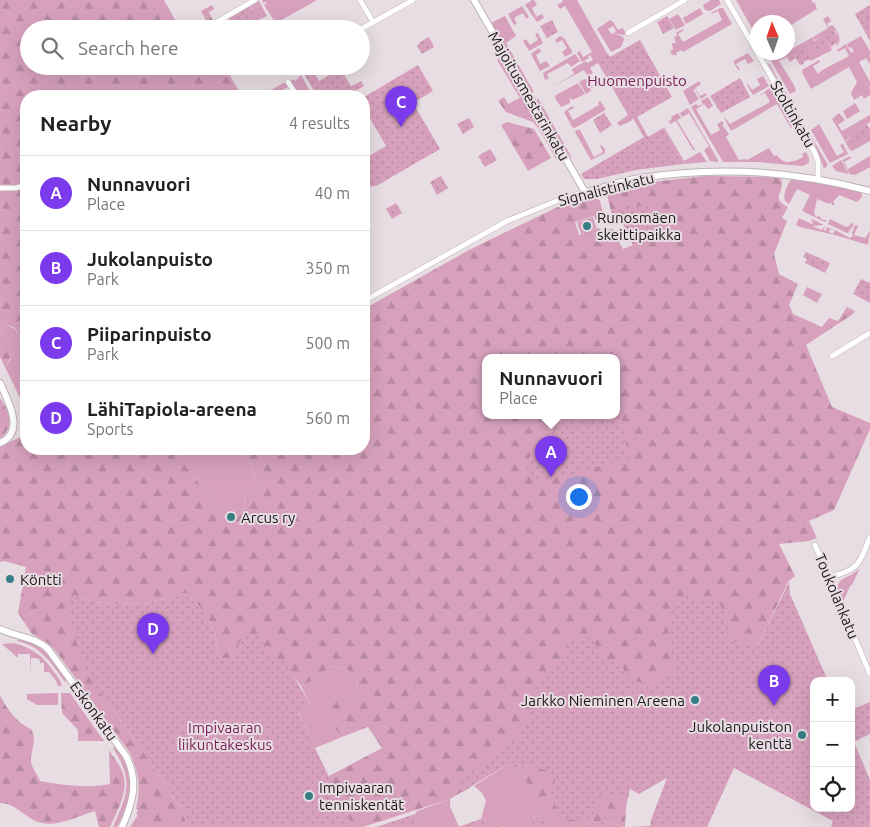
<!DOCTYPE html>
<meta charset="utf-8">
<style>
:root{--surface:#fff;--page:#f6f6f6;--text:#222;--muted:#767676;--line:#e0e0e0;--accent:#7c3aed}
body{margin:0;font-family:Ubuntu,sans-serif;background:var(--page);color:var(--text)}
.controls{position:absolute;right:15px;bottom:15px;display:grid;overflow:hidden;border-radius:10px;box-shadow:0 5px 20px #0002}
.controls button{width:45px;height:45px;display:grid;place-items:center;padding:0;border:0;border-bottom:1px solid var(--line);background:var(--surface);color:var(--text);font:25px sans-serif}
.compass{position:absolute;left:750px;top:15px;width:45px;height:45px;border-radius:50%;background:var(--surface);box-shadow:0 5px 20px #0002;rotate:358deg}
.you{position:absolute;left:578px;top:496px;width:18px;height:18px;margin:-12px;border:4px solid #fff;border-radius:50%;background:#1a73e8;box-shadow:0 0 0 8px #1a73e833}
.badge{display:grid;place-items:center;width:32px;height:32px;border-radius:50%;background:var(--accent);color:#fff;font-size:16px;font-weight:700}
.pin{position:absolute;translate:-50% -41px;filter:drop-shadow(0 1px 2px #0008)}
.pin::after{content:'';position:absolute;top:26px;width:18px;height:15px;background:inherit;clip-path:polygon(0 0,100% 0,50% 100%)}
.popup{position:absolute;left:482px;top:354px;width:138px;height:65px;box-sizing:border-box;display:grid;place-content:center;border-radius:10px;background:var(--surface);filter:drop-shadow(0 1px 4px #0005);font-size:16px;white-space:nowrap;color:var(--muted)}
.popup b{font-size:19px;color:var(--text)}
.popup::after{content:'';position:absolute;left:50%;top:100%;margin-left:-10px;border:10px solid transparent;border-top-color:var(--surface)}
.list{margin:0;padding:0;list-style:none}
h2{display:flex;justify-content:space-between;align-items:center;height:65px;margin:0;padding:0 20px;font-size:21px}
h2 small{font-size:16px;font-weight:400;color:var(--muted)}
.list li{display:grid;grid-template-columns:32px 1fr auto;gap:15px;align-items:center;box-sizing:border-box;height:75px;padding:0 20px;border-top:1px solid var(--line)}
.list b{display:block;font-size:19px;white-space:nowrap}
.list p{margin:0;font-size:16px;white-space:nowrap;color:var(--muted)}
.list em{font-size:16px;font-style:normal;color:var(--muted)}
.icon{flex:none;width:28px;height:28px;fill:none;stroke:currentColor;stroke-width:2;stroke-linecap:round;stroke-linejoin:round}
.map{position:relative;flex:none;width:870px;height:827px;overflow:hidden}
.search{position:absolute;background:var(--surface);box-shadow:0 5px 20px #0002;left:20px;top:20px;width:350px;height:55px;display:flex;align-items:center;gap:12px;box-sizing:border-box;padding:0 18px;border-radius:28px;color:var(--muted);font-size:19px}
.panel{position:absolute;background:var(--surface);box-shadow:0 5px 20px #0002;left:20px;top:90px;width:350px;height:365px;border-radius:20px}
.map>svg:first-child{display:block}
.grass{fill:#d7a1bd}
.forest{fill:url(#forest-firs);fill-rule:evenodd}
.park{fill:url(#park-dots)}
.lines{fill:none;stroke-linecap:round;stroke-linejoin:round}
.minor-casing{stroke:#bcb3b7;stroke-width:6}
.tertiary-casing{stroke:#bcb3b7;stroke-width:8}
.minor{stroke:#fff;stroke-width:5}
.tertiary{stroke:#fff;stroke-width:6}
.poi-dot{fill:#377f85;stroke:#e7dde2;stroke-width:2}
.labels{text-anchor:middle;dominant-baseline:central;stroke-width:4;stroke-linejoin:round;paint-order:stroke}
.park-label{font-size:15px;fill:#781f57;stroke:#e7dde2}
.street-label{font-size:15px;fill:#1d191b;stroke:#e7dde2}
.poi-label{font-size:15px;fill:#1d191b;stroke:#e7dde2;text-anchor:start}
</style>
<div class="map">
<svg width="870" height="827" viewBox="0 0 870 827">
<defs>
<pattern id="forest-firs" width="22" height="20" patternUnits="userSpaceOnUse" patternTransform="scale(1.25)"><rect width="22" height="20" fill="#d7a1bd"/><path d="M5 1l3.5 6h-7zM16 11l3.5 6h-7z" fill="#b88aa2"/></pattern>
<pattern id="park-dots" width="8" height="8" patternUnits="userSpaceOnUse" patternTransform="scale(1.25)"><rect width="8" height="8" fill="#d7a1bd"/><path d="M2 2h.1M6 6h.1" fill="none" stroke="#b88aa2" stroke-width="1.8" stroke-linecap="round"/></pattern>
</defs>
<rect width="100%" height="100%" fill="#e7dde2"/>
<!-- grass -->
<g class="grass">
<path d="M262 0H317L278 22 281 29H278L273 20 276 19H273L264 5 267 3 266 2 263 3Z"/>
<path d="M532 0H534L537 5 532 8 536 17 542 14 544 18 537 22 525 5Z"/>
<path d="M562 0H577L609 57 635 116 631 121 620 126 617 123 628 115 598 63 590 68 593 73 590 75H587L584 70 552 87 574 74 572 69 586 61 587 63 593 60 590 55 588 56 589 58 582 62 577 53 580 51 583 57 592 52 565 6 560 9 557 5 563 2Z"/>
<path d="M711 0H719L721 4 710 11 705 10 703 5Z"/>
<path d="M736 0H812V2L815 3 817 9 788 27V22H758L757 29 754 32Z"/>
<path d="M256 1H259L267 16 258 20 261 28 244 29 248 26 245 20 255 14 249 4Z"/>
<path d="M522 6 529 17 526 19 523 13 514 18 517 24 514 25 508 14Z"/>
<path d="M700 8 703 14 686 24 683 18Z"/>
<path d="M720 8H723L732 24 683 52 681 50 676 53 677 55H672L670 52 673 49 672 43H676L674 37 677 36 676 33 683 29 684 30 678 34 683 42 722 20 718 11 712 14 711 13Z"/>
<path d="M234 13 243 29H234L228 17Z"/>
<path d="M678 14 685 25 676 30 669 19Z"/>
<path d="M505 16 516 36 506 43 534 92 529 91 491 23Z"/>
<path d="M828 16 831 21 827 24 828 27 833 25C837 32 843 38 837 46L836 44 838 42V38L835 30 825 36 832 50 811 61 810 60H807L811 57 793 53 796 58 790 62 787 57 779 61 794 85 796 91 790 94 771 61 813 37 814 41 811 43 823 36 815 40 813 37 828 28 823 19Z"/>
<path d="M610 20 613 22 618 30 623 28 626 34 623 35 614 33 616 31 613 26 608 29 611 34 613 33 623 37 624 39 621 47 611 52 597 29Z"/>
<path d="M538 33 543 43 529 51 523 41 526 39 530 45 538 40 535 34Z"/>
<path d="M560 36 564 38 572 51V53L565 57 562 52 567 48 562 40 557 43 555 40Z"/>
<path d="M861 36 870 51V64L866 58 859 62 870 82V89L865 82 870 90V95L864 99 862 95 854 100 851 93 857 82 849 67 811 89 802 72V70L819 60 820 62 813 66 818 74C823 68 841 61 849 56L845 48 838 52 837 50 846 44 851 53 854 51 851 47 849 48 847 44Z"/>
<path d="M539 48 541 52 536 55 540 64 546 61 550 66 540 71 531 54Z"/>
<path d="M748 53 754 61 748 64 745 59 736 64 740 69 738 70 733 61Z"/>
<path d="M575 54 580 61 571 67 568 63 547 74 549 78 545 80 543 73Z"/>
<path d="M499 58 503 60 524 96 520 98 497 60Z"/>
<path d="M769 63 800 117V118L768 64Z"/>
<path d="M763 76 769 86 753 95 747 85 748 84 752 90 760 85 757 79Z"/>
<path d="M585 79 588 80 593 87 590 89 591 91 586 94 579 82Z"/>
<path d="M287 81 290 86 272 96H260Z"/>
<path d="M699 81 701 84 695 88 700 96 706 93 707 95 701 99 695 89 693 90 699 99 690 105 683 91Z"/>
<path d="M578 83 585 94 572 100 570 97V103L561 107 555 98 556 95Z"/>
<path d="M770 88 792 127 791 128 777 104 731 131 723 116 730 124 770 102 765 93 759 96Z"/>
<path d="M708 97 713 106 708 109 704 104 696 109 711 135 720 130 717 124 722 121 724 124 722 125 729 134 726 137 739 160 745 159 747 160 769 148 774 156 777 155C784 166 794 162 803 157L802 154 806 152 809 158V163L802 166 757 162H723L691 107 696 104 698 106 703 104 701 101Z"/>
<path d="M538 98 572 158H571L559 142 536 102Z"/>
<path d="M600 101 605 108V110L575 128 572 127 564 112 572 106 574 108 568 111 573 120 599 105 598 102Z"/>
<path d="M855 103 860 111 847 119 843 111Z"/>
<path d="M688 108 718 160V162L710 161 704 150 709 146 689 113 682 117 680 113Z"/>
<path d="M678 113 681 118 677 120 695 150H693L676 121 670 124 669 121 672 119 671 117Z"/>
<path d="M839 113 845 120 838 125 842 131 870 115V122L849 135 850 138 845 141 832 119Z"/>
<path d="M538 120 554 148 559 160 556 159 539 129 533 122Z"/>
<path d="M819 124 837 156 844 152 840 145 843 144 848 154 830 163 811 130Z"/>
<path d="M664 127 684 161 700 152 707 162 683 164 663 128Z"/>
<path d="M577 130H580L594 157 603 152 600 146 601 145 605 149V153L591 160 575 132Z"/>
<path d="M808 131 828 165 824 169 818 152Z"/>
<path d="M870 135V141L852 151 850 150 845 142 851 138 854 144Z"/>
<path d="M850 156 851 158 844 162 848 169 870 156V167L855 175 850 174 842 160Z"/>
<path d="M841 160 849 174 836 171 832 166Z"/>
<path d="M793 178 861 192 862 197 857 202 839 195 833 202 835 204 833 206 830 202 829 204 817 199 814 213 816 217 819 216 823 220H827L825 222 802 211 810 195 797 189 789 204 785 201C783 194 787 183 793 178Z"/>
<path d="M593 217 597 229 581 234 577 222Z"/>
<path d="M799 218 812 224 813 222 811 221 812 219 824 225 812 226 822 230 825 226 824 230 826 231 827 227 834 230 830 229 829 232 833 234 835 230 850 238 853 236 852 233 855 225 858 226 854 235 865 238 870 231 868 245 835 235 800 227 796 225Z"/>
<path d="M830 219 846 227 849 226 851 223 854 224 849 232 847 233 828 224Z"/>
<path d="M807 287 822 294 817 303 803 295Z"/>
<path d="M7 325 15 329 22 340 23 346 22 353 26 361V394L20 398 5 367 11 358H14L2 334 3 328Z"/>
<path d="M173 449H244L259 487 244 498 246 502 240 515 229 522Z"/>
<path d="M860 568 852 585 850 586 844 600 841 601C831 575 846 582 860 568Z"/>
<path d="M18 639C44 644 52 659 66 679L65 682C52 664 41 646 17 641Z"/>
<path d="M14 643C33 648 43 656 54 672 57 676 61 681 62 686H58L56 681 49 672H44V663H40V660L36 658H31V677L30 654H18V658L2 644Z"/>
<path d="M329 666C349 667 359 674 358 696L349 702 328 720 342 737 315 748 298 711 310 704 301 686 322 676Z"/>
<path d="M72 691 77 692 107 736V739Z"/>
<path d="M58 693V705H37L27 699V694Z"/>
<path d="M114 747C131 756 133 785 129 802 126 810 121 819 117 827H113C128 793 134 781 113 748Z"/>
<path d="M508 764 519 768 544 814 534 819 528 827H505L481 819 486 801 482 793 474 786Z"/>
<path d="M450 799V806L459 827H422L415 814 417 811Z"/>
</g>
<!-- forest -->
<g class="forest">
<path d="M0 0H164L180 29H29V66H243L229 74 242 96H26V361L22 353 23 346 22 340 15 328 8 325 3 328 2 334 12 348 14 358H10L5 367 0 357Z"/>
<path d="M212 5 214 9 209 12 213 21 219 18 220 19 226 18 232 29H200L208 24 201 11Z"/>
<path d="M301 75 310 91 307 96H298L289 82 294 79 295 81Z"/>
<path d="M524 96 538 120 533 122 506 112 498 101 504 97 508 104Z"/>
<path d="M507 122 534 129 551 158 528 171 501 125Z"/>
<path d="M704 176 780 177C788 192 768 197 788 207L782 218 787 221 774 254 779 274 798 284 789 305 793 314 822 327 829 318 838 321 847 307 855 311 853 314 806 345 832 407 870 423V429L834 510 809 521 817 538 809 541 779 544 795 576 788 582 756 649 630 789 626 807 625 827 604 821 572 827H548L543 814 519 768 508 764 450 799 363 827H353L334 790 329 776 382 748 368 727 342 737 328 720 329 705 338 697 349 702 358 696C359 674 349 667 329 666L322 676 301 686 293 676 267 657 260 636 234 651 229 659 220 658C216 652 217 646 216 639 212 621 200 605 186 593 154 604 106 610 74 595L112 709 139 745 183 812 187 827H130L138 815 136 814 138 810 136 809C141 785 139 775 130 753L57 653 49 644 32 634 18 613 26 567 4 561 0 562V447L26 434V449H173L229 522 240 515 246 502 244 498 259 487 244 449H364V309L469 250 570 201 593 194 600 201 603 213 596 220 594 216 575 222 579 235 599 228 603 231 612 229 623 249 633 245 622 221 616 223 611 211 606 192 635 184ZM486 358H616L617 451 582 416H486Z"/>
<path d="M26 394V428L20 398Z"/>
<path d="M0 398C10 412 15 426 0 439Z"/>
<path d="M61 693H70L104 741H78V730L62 713Z"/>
<path d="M0 695C6 708 18 724 31 729 38 741 30 750 31 762 32 768 38 776 40 781 64 785 86 789 110 784L109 750C114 758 121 766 123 774 129 792 117 811 110 827H99L95 811C81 815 57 827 42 823 26 820 17 803 0 803Z"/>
</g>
<!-- park -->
<g class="park">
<path d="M870 5V41L855 14Z"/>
<path d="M250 6 255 14 245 20 249 26 243 29 235 15Z"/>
<path d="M667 16 674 28 663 34 657 22Z"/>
<path d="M552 20 558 32 547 38 540 26Z"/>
<path d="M834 30 839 41 831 47 824 35Z"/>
<path d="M823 36 828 46 816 53 811 43Z"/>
<path d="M429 37 434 47 422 54 417 46 420 42Z"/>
<path d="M640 40 672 97 637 117 648 137 663 128 683 164 636 170 597 179H584L581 174 644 137 599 59 608 54 610 57Z"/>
<path d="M805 46 812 58 803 62 804 64 800 65 793 53Z"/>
<path d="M418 65 433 91 413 103 440 149 378 185 371 187 364 177V159L386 146 364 108V97Z"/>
<path d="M312 66 316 68 313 71 319 81 341 69 351 86 361 81 364 86 346 96H317L303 72Z"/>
<path d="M740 78 750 97 721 113 710 96Z"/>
<path d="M604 113 612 125 600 133 593 120Z"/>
<path d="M469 118 474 127 463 134 457 124Z"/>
<path d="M867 124 870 130V135L854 145 849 135Z"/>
<path d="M490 149 497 160 485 167 478 156Z"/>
<path d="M441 176 448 188 437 195 430 182Z"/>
<path d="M396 203 402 213 392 219 386 209Z"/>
<path d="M631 206H651L664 219 671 229 665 240 633 245 622 222 616 223 611 211Z"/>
<path d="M806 252 830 263 825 273 805 263 807 259 803 257Z"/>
<path d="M861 279 870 283V303L853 294Z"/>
<path d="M619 399 628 458 537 484 524 463 569 416H616V400Z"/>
<path d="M789 582 790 594 828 681H814V808H851V710L870 702V734L854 742 870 780V827H831L833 821 734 768 707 827H630L650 826 651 820 667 778 639 794 630 789 625 799 605 790 595 800V814L588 818 561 821 550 791 555 781 551 772 530 765 509 762 463 792 456 781 492 760 505 743 518 739 536 703 538 677C560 667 563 663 568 640L590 637 608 661 621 664 629 680 656 686 662 675 676 679 668 630 674 616 669 606 687 596 709 602 718 600 732 630 726 638 756 649Z"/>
<path d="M186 593C200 605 212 621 216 639 217 646 216 652 220 658L229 659 244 636H260L268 657 285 662 310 704 298 712 329 777H332L336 789 334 790 353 827H187L183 812 139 745 92 682 80 654 68 609 74 595C106 610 154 604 186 593Z"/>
<path d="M415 814 422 827H376Z"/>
<path d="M544 814 548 827H528L534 819Z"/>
<path d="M481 819 505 827H458Z"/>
<path d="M604 821 624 827H572Z"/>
</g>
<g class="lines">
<defs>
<g id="minor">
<path d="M360 0 373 22"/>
<path d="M727 0 815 153 818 161V179"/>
<path d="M217 22 255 0"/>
<path d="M263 29 273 23"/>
<path d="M361 29 413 0"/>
<path d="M628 33 685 0"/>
<path d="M288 82 297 96"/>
<path d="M0 188H16L26 185"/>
<path d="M364 301 507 221 559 200 585 192"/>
<path d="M832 356 870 333"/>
<path d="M815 545 870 674"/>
<path d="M830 577C860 569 859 564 870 537"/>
</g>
<g id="tertiary">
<path d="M474 0 585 192C603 188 621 181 640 178 717 166 796 171 870 191"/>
<path d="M0 383C8 401 26 432 0 443"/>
<path d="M0 629C16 637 33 636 48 649L126 756C139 781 133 802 122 827"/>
</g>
</defs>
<!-- minor casing -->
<use href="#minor" class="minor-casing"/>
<!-- tertiary casing -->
<use href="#tertiary" class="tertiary-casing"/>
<!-- minor -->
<use href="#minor" class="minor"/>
<!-- tertiary -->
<use href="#tertiary" class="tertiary"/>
</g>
<!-- markers -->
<g class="poi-dot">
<circle cx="587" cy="226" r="5"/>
<circle cx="231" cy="517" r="5"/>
<circle cx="10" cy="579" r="5"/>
<circle cx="695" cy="700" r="5"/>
<circle cx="802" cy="735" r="5"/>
<circle cx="309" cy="796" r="5"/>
</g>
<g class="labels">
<!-- park labels -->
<g class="park-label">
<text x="637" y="80">Huomenpuisto</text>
<text x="225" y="727">Impivaaran<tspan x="225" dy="17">liikuntakeskus</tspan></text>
</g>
<!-- street labels -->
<g class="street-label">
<text transform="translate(529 96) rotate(60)">Majoitusmestarinkatu</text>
<text transform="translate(793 114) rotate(60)">Stoltinkatu</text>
<text transform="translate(606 189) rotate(-14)">Signalistinkatu</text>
<text transform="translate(837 596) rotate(67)">Toukolankatu</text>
<text transform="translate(94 711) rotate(54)">Eskonkatu</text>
</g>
<!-- poi labels -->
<g class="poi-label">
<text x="597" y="217">Runosmäen<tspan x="597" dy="17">skeittipaikka</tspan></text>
<text x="241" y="517">Arcus ry</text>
<text x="20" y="579">Köntti</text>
<text x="685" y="700" text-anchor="end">Jarkko Nieminen Areena</text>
<text x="792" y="726" text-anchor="end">Jukolanpuiston<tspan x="792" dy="17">kenttä</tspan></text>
<text x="319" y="787">Impivaaran<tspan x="319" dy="17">tenniskentät</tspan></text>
</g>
</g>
</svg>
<div class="controls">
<button>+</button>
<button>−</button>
<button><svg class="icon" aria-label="locate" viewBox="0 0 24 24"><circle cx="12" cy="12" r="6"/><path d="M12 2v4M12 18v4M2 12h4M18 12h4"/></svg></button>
</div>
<svg class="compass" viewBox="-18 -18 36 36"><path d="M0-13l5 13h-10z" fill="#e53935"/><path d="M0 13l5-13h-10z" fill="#767676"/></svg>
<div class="you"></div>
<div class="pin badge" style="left:551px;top:477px">A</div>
<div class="popup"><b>Nunnavuori</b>Place</div>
<div class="pin badge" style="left:774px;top:706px">B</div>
<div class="pin badge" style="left:401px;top:127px">C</div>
<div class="pin badge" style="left:153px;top:654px">D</div>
<div class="search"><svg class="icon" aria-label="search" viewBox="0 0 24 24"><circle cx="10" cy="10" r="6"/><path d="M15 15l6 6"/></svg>Search here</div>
<section class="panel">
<h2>Nearby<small>4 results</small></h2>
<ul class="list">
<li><span class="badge">A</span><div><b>Nunnavuori</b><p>Place</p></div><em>40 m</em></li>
<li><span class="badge">B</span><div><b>Jukolanpuisto</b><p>Park</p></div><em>350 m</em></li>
<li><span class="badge">C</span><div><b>Piiparinpuisto</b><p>Park</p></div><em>500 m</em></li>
<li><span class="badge">D</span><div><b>LähiTapiola-areena</b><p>Sports</p></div><em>560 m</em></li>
</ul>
</section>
</div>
